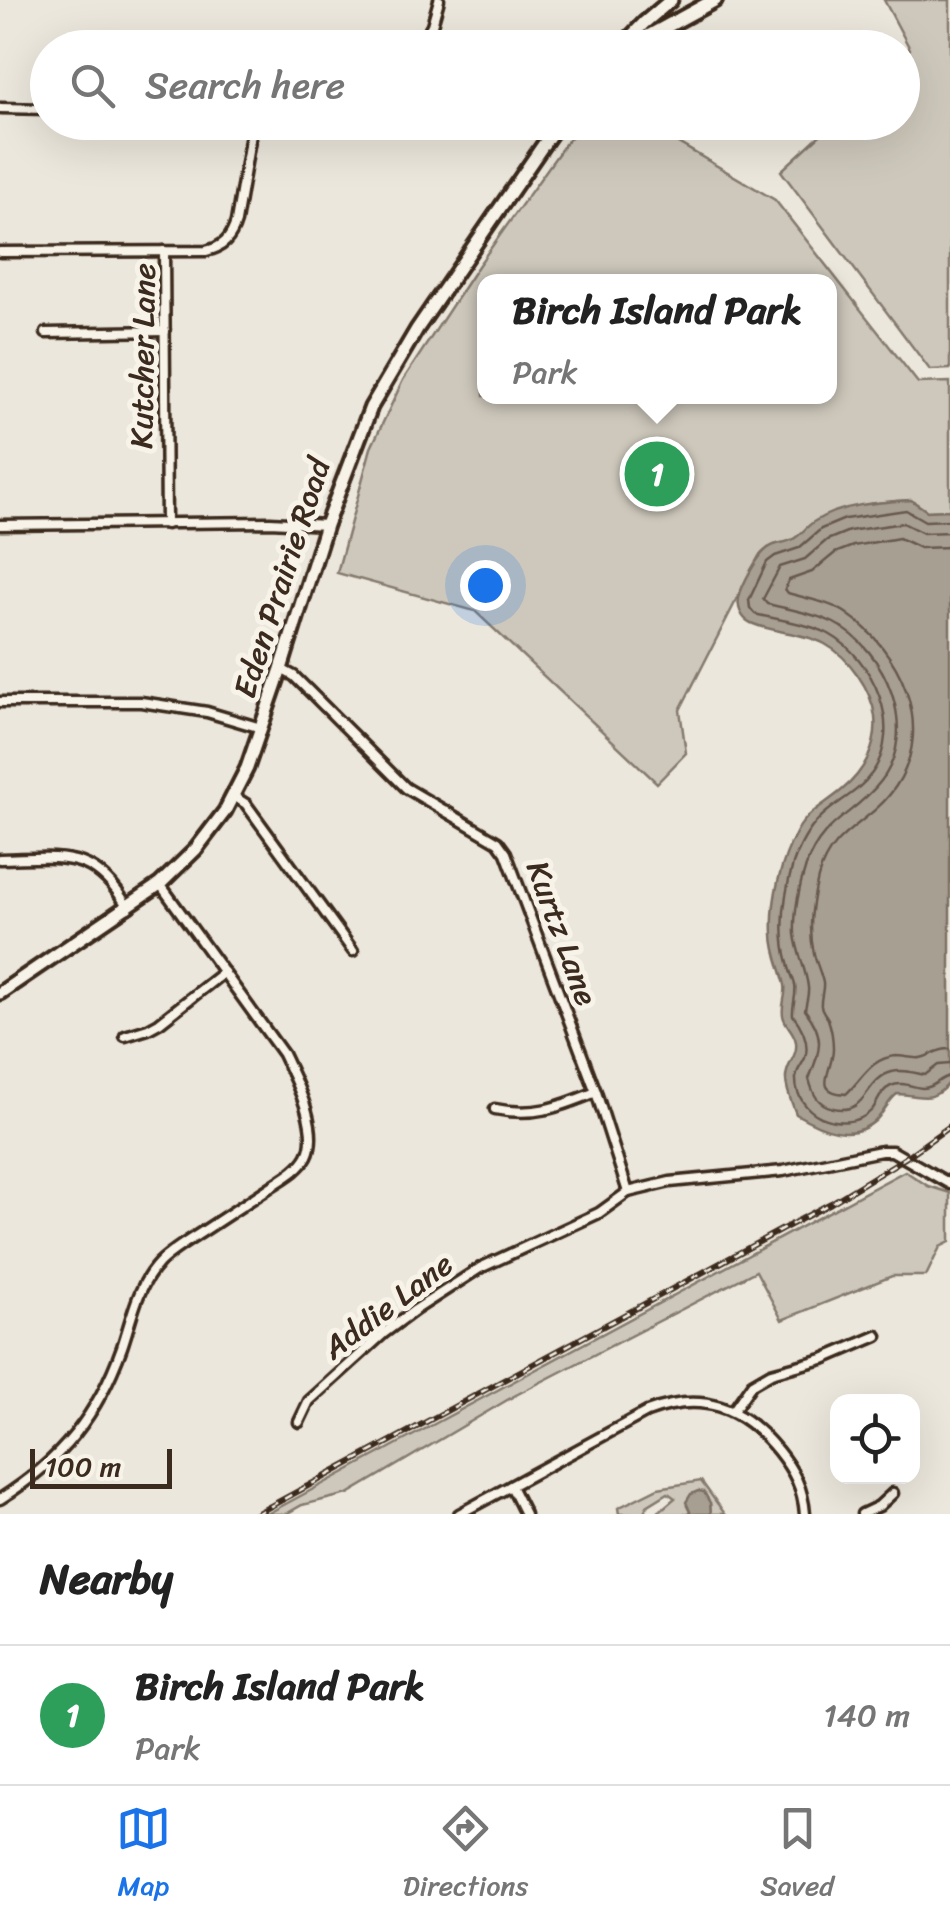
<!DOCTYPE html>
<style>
:root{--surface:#fff;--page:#f6f6f6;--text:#222;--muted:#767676;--line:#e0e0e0;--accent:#1a73e8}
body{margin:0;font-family:Sriracha,sans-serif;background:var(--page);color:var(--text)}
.controls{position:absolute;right:30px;bottom:30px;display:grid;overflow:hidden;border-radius:20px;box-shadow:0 10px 40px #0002}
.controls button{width:90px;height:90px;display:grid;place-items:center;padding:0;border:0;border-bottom:2px solid var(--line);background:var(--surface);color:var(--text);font:50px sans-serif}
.scale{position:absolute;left:30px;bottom:25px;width:142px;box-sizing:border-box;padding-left:10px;border:5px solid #3b2a1e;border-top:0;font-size:28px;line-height:35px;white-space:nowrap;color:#3b2a1e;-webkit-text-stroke:8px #f7f3e8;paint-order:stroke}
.you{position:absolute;left:485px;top:585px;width:35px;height:35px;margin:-25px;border:8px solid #fff;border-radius:50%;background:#1a73e8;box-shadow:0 0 0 15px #1a73e833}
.badge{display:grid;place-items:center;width:65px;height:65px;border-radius:50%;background:var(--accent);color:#fff;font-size:32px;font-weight:700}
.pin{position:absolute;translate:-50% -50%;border:5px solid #fff;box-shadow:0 2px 10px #0006}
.popup{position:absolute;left:477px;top:274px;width:360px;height:130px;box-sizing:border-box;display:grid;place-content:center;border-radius:20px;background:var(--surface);filter:drop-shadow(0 2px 8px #0005);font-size:32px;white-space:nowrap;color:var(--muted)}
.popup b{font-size:38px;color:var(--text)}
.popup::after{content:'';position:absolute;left:50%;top:100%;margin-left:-20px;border:20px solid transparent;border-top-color:var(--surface)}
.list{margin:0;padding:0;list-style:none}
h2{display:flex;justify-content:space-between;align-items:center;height:130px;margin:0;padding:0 40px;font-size:42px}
h2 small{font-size:32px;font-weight:400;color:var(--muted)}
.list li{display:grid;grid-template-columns:65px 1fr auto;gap:30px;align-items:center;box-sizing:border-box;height:140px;padding:0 40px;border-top:2px solid var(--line)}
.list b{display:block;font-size:38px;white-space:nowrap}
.list p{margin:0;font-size:32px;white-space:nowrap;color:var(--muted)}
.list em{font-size:32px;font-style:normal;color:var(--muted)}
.icon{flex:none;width:55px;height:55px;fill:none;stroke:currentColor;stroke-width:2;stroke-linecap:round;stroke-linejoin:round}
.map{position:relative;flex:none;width:950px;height:1514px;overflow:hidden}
.search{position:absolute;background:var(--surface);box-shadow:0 10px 40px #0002;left:30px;right:30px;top:30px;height:110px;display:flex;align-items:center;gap:25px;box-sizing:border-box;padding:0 35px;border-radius:55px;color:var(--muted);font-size:38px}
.sheet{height:270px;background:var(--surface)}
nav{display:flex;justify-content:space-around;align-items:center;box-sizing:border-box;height:140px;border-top:2px solid var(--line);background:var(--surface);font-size:28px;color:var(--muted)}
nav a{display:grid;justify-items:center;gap:5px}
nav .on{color:var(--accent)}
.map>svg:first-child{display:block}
.green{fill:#cec8bc;stroke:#84796d;stroke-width:2.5;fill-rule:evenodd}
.water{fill:#a89f93;stroke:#7c7064;stroke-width:2.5}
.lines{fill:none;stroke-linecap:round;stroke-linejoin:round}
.shore{stroke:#67594d;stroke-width:2.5}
.street-casing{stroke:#3b2a1e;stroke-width:15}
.secondary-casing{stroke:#3b2a1e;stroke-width:19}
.primary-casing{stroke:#3b2a1e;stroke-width:20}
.street{stroke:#f7f3e8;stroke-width:8}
.secondary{stroke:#f7f3e8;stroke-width:11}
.primary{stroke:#f7f3e8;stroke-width:12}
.rail-casing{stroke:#3b2a1e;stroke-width:6}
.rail{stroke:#f7f3e8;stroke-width:2.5;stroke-dasharray:8;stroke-linecap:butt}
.labels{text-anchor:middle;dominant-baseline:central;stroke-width:10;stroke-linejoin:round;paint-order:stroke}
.street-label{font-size:32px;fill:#3b2a1e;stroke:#f7f3e8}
</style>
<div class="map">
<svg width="950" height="1514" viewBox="0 0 950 1514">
<rect width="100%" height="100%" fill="#ece7dc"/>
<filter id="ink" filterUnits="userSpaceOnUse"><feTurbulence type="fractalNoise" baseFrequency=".01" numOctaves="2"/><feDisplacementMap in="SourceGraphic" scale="20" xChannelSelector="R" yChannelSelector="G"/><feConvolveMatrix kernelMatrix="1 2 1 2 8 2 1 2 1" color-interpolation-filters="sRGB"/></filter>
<g filter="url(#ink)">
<!-- green -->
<g class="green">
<path d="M884 0H950V369L930 370 781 171 833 123 902 122 903 57 910 49Z"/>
<path d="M584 123H644L775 200 918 383 950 382V510L927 511 911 500C880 502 846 505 818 520 809 525 803 535 794 540 780 547 771 544 759 556L680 710 686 753 657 783 475 611 337 573 371 448 403 380 478 266 565 144ZM484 282H830V396H484Z"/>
<path d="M905 1171 928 1186 950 1193V1242L940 1247 926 1276H892L782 1320 756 1271 514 1396 348 1494 302 1505 286 1514H267Z"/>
<path d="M701 1481 725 1514H711L710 1503 687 1506 691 1514H656L675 1498 668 1493 647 1506 643 1514H619L618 1508 658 1488Z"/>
</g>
<!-- water -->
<g class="water">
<path d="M911 500 927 511 950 510V1082C930 1105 923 1095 897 1094 888 1101 885 1111 877 1119 853 1143 821 1129 796 1114 792 1103 785 1088 786 1077 787 1063 798 1056 796 1042 794 1030 784 1025 783 1015 781 1005 787 995 785 985 781 968 773 952 773 934 771 900 781 860 797 831 808 811 826 804 842 790 864 772 878 746 875 717 872 690 849 657 825 644 803 632 773 633 751 623 742 619 737 608 739 598 741 586 759 552 770 547 776 543 785 543 791 540 801 536 806 526 815 521 842 504 880 502 911 500Z"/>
<path d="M698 1491 704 1492 710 1503 711 1514H691L686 1502 691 1494Z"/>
</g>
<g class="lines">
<!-- shore -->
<g class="shore">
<path d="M950 520 925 521 906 510 845 519 821 529 799 548 775 556 767 562 749 600 750 608 755 614C778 620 807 623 829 634 874 659 904 728 872 773 857 794 837 801 820 818 807 831 799 847 793 864 784 896 779 931 788 963 789 970 793 977 795 985 797 995 792 1005 793 1015 802 1027 810 1043 805 1058 802 1066 795 1071 796 1080 796 1096 806 1110 821 1117 837 1124 859 1124 872 1110 879 1101 880 1091 891 1086 902 1081 912 1087 922 1088 934 1088 939 1078 950 1076"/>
<path d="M950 532 923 533 903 523 849 531 827 540 805 559 780 567 763 599 767 604C788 609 814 613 834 623 886 649 920 731 881 781 854 816 822 820 806 866 799 886 794 913 795 934 797 953 806 969 808 987 809 994 806 1002 805 1010 826 1037 820 1050 809 1079 813 1094 817 1104 833 1108 868 1116 864 1079 892 1072 903 1069 915 1073 925 1075L938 1065 950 1064"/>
<path d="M950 547 920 548 899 538 853 546 835 553 812 572 789 580 785 589 788 593C807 599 830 602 846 613 900 650 936 726 896 786 870 826 831 828 818 878 812 903 808 928 814 954 816 963 821 973 823 983 824 990 820 999 821 1006 822 1011 826 1015 828 1019 832 1030 833 1038 833 1049 833 1071 811 1092 846 1094 862 1080 870 1058 896 1056 903 1056 913 1059 920 1058 930 1057 935 1049 950 1049"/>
</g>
<defs>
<g id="street">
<path d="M419 48 432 25 439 0"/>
<path d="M0 108 48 109"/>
<path d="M164 251 166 524"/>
<path d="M0 252 206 251C223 247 231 239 236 222L253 122"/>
<path d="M46 333 165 331"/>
<path d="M0 525 270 522 326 525"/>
<path d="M281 669 294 676 406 788 498 842 506 853 596 1092 628 1192"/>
<path d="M0 702H141L207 712 261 728"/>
<path d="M235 797 246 804 353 951"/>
<path d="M0 859C61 858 94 848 128 908"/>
<path d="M125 1036 148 1029 159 1023 224 972"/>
<path d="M495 1109C535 1117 559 1107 596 1092"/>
<path d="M733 1411 752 1384 771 1373 823 1359 877 1336"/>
<path d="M299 1422 309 1401 384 1333 415 1310 480 1268 599 1213 628 1192 670 1182 783 1171 881 1151H892L950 1184"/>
<path d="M511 1486 525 1514"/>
<path d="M0 1499C61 1461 98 1415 122 1347 132 1318 137 1286 159 1263 171 1251 187 1242 202 1232 223 1218 245 1204 266 1190 280 1180 299 1171 307 1156 321 1129 295 1080 283 1054L160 884"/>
<path d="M459 1514 647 1412C702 1391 742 1406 778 1451 794 1471 803 1488 805 1514"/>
<path d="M862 1514 879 1506 893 1493"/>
</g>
<g id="secondary">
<path d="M620 48 644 23 671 0"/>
<path d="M0 993 160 884 196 849 225 811 247 768 281 669 326 525 371 407 417 329 559 122"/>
</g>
<path id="primary" d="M627 48 715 0"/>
</defs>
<!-- street casing -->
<use href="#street" class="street-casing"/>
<!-- secondary casing -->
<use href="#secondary" class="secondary-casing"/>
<!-- primary casing -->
<use href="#primary" class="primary-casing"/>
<!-- street -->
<use href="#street" class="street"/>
<!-- secondary -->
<use href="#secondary" class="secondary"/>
<!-- primary -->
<use href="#primary" class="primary"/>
<defs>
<path id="rail" d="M256 1514 831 1203 905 1158 950 1126"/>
</defs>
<!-- rail casing -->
<use href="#rail" class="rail-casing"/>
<!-- rail -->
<use href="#rail" class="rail"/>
</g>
</g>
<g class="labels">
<!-- street labels -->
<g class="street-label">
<text transform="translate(143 356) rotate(-89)">Kutcher Lane</text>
<text transform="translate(282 578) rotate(-72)">Eden Prairie Road</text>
<text transform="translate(562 933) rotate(70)">Kurtz Lane</text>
<text transform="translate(388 1306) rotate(-37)">Addie Lane</text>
</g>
</g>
</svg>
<div class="controls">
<button><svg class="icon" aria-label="locate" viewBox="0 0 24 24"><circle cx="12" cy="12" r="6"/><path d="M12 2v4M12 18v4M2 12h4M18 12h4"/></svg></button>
</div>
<div class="scale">100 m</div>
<div class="you"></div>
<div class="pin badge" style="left:657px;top:474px;background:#2e9e5b">1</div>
<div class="popup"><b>Birch Island Park</b>Park</div>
<div class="search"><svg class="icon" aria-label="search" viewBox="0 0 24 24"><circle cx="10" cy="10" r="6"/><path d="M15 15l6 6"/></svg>Search here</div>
</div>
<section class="sheet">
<h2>Nearby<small></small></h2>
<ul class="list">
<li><span class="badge" style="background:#2e9e5b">1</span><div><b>Birch Island Park</b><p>Park</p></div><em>140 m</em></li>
</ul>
</section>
<nav>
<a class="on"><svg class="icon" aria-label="map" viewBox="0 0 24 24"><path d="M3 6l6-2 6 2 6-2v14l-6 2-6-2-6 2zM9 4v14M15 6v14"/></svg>Map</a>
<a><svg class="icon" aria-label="directions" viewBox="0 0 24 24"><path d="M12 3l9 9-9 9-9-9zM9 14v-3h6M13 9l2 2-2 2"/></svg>Directions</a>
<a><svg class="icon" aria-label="saved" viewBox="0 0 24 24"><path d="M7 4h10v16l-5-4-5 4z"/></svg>Saved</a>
</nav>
